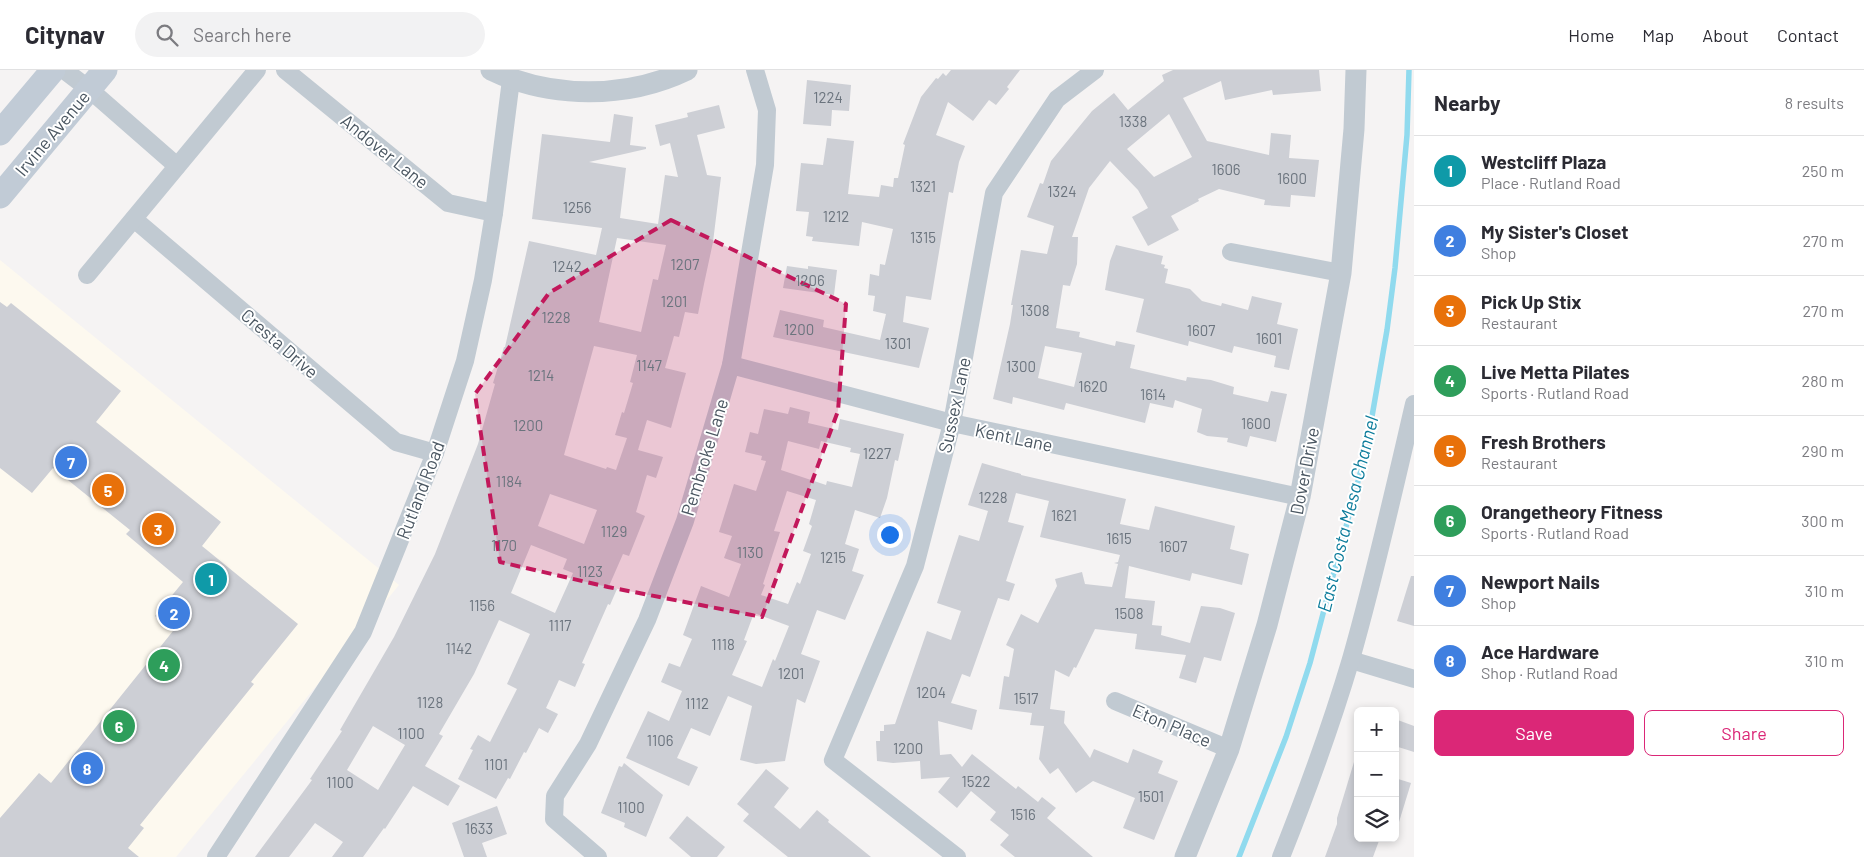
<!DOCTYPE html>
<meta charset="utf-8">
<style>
:root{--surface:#fff;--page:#f2f2f3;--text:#2b2b33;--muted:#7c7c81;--line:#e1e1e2;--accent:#db2777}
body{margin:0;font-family:Barlow,sans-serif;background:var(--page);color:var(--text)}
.controls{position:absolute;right:15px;bottom:15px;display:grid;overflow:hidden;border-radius:8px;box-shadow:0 2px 8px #0003}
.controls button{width:45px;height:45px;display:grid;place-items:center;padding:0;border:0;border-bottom:1px solid var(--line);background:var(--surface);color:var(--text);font:25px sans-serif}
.you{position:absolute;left:889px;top:464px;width:18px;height:18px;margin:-12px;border:4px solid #fff;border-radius:50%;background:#1a73e8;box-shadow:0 0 0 8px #1a73e833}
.badge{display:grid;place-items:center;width:32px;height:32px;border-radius:50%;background:var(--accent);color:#fff;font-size:16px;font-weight:700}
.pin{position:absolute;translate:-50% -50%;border:2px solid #fff;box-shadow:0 1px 5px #0006}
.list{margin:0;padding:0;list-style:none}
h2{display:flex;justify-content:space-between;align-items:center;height:65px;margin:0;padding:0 20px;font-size:21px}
h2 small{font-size:16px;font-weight:400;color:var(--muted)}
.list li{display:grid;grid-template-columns:32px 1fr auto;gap:15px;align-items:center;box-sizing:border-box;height:70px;padding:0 20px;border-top:1px solid var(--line)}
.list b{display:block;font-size:19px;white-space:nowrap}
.list p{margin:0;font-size:16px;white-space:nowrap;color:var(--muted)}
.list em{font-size:16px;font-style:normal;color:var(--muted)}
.actions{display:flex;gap:10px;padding:15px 20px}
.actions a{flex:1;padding:11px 0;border:1px solid var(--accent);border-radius:8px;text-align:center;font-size:18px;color:var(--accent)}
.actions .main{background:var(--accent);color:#fff}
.icon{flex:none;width:28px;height:28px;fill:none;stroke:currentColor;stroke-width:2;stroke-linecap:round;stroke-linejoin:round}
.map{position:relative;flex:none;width:1414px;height:787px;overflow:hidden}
header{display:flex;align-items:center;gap:30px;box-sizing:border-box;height:70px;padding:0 25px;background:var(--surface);border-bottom:1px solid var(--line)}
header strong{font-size:24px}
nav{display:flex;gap:28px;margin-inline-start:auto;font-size:18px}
.search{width:350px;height:45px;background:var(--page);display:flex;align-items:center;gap:12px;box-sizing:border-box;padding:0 18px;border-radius:28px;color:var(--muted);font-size:19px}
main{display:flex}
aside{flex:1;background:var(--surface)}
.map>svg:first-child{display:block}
.commercial{fill:#fdf9ef}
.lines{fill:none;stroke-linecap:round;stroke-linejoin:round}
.stream{stroke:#90daee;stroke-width:5.5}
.building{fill:#cdcfd5;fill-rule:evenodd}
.minor{stroke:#c1cad2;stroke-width:18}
.tertiary{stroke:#c1cad2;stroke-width:21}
.secondary{stroke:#c1cbd6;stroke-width:25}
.marked{fill:#c2185b;fill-opacity:0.2;stroke:#c2185b;stroke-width:4;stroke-dasharray:10 6;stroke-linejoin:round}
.labels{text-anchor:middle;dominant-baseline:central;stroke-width:4;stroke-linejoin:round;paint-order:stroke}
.number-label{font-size:15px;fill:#6b747e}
.street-label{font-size:18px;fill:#4a5661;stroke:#fff}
.water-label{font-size:19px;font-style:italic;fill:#0c7c9b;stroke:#fff}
</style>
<header>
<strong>Citynav</strong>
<div class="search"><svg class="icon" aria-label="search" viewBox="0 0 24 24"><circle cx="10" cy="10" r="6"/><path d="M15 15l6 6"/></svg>Search here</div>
<nav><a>Home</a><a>Map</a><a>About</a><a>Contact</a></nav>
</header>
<main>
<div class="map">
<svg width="1414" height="787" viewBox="0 0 1414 787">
<rect width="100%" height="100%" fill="#f5f3f3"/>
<!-- commercial -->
<path class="commercial" d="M0 190 399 515 176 787H0Z"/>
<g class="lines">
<!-- stream -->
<path class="stream" d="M1239 787 1286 667 1310 593 1366 381 1387 260 1395 198 1407 65 1409 0"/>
</g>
<!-- building -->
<g class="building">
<path d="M951 0H1020L1007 17 1009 19 996 35 989 30 973 51 948 32 936 65 965 76 959 92 953 123 949 122 931 230 906 226 903 252 929 258 919 298 773 267 780 240 824 250 823 257 880 270 886 244 873 241 875 226 868 225 870 204 879 206 880 194 885 195 893 159 862 152 859 176 812 171 813 167 806 166 809 142 796 141 801 93 823 95 827 68 854 71 848 124 879 127 881 115 893 117 894 108H898L905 75 903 74 921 27 936 8 938 9 943 3 946 6Z"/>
<path d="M1173 0H1319L1321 21 1273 25 1272 20 1225 30 1221 11 1183 28 1207 71 1269 85 1271 63 1291 65 1289 88 1319 90 1315 127 1291 125 1290 137 1264 135 1265 130 1219 119 1198 129 1199 131 1171 146 1179 160 1148 176 1132 147 1148 138 1138 120 1110 91 1089 118 1072 167H1078L1077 194 1070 216 1063 215 1056 258 1080 262 1079 267 1115 276 1116 271 1135 275 1130 298 1186 311 1187 307 1211 310 1234 317 1233 324 1268 332 1271 321 1287 324 1276 372 1250 366 1247 377 1227 372 1228 368 1207 366 1197 362 1202 339 1175 330 1173 338 1150 333 1145 353 1066 333 1064 340 1013 327 1012 334 993 329 1010 254 1013 235H1011L1021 180 1047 184 1054 156 1027 147 1040 113 1043 114 1051 91 1092 41 1114 23 1128 40 1164 11 1162 5ZM1169 44 1192 87 1154 107 1127 79ZM1045 276 1082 283 1074 317 1038 308Z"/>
<path d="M807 10 851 15 849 41 832 40 831 56 803 54Z"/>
<path d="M719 35 725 58 697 65 707 105 721 107 713 172 704 214 698 244 685 242 679 267 674 266 665 298 686 303 681 321 671 358 647 350 638 380 663 387 656 408 647 405 636 442 645 446 629 486 623 484 609 516 617 519 610 535 608 534 582 593 585 594 575 617 559 610 546 638 558 644 548 663 539 658 526 683 524 682 510 709 508 708 496 729 458 709 473 680 470 679 478 665 490 672 517 619 507 614 530 564 499 550 474 604 439 664 443 666 425 696 460 716 448 736 413 716 385 759 384 758 363 787H332L343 772 315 753 289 787H255L312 710 310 709 342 661 340 660 394 567 435 484 478 374 495 314 493 313 504 277H505L529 171 596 185 602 158 532 149 542 64 610 72 614 44 633 47 630 75 646 77V79L589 92 626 98 620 148 658 154 665 105 678 107 670 73 660 76 655 55 688 47 687 43ZM617 168 666 175 658 210 653 209 641 262 599 252ZM594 276 637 285 630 312 633 313 624 343 622 342 615 365 627 368 616 400 607 397 606 399 564 385ZM550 424 597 440 584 474 538 456ZM531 475 567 489 563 499 573 503 555 543 511 523ZM373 656 405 675 378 720 347 700Z"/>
<path d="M1116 175 1163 186 1161 194 1165 195 1164 198 1168 199 1165 213 1190 219 1202 231 1221 236 1222 233 1248 240 1252 226 1282 233 1277 254 1298 259 1289 300 1274 297 1276 286 1234 276 1232 283 1189 271 1188 276 1136 262 1144 229 1105 220 1110 191Z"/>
<path d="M787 196 808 199V196L837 200 834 225 783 218Z"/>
<path d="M0 232 7 237 11 233 121 321 96 352 221 452 202 476 298 554 251 612 254 614 140 755 144 758 128 778 139 787H0V748L39 703 51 713 173 561 155 546 183 512 126 464 130 460 53 398 32 423 0 398Z"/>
<path d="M790 337 810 342 808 353 838 360 840 349 904 364 898 391 895 390 887 428 880 448 855 440 845 474 859 479 852 501 864 505 845 550 817 540 801 584 820 591 805 633 797 629 785 691 756 694 740 690 752 636 728 626 710 666 691 658 677 688 698 697 689 716 626 688 648 641 669 651 682 621 661 612 669 593 680 597 692 569 683 565 701 516 729 527 741 494 724 488 732 466 719 462 734 414 756 421 766 391 761 390 762 386 745 382 750 362 758 364 764 339 788 344ZM788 371 819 379 821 371 851 378 850 382 860 384 852 417 827 411 826 415 781 400ZM787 421 816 430 809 454 812 456 803 481 811 484 800 514 797 512 788 534 761 525 765 515 763 514 780 462 774 461ZM754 543 789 556 775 591 773 589 762 617 732 605 747 571 744 570Z"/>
<path d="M982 393 1021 404V405L1126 429 1120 454 1149 460 1155 436 1235 456 1230 479 1249 484 1242 515 1192 503 1190 511 1129 496 1125 528 1155 531 1152 555 1162 556 1161 565 1190 573 1201 536 1220 538 1235 543 1221 591 1204 587 1196 613 1179 608 1186 585 1135 579 1137 564 1095 559 1076 598 1074 597 1069 607 1055 600 1050 639 1065 641 1064 653 1090 688 1094 679 1128 693 1133 679 1163 691 1158 703 1178 711 1154 770 1123 758 1135 728 1093 711 1076 723 1058 698 1050 704 1039 689 1044 656 1030 655 1032 643 999 639 1004 606 1009 607 1014 579 1006 575 1021 544 1038 553 1057 516 1055 509 1082 502 1085 514 1112 517 1118 494 1114 493 1118 492 1120 485 1040 467 1049 431 1016 423 1008 452 1024 456 1006 511 1015 514 1009 531 998 528 970 607 962 604 951 633 977 640 972 660 938 651 940 685 951 684 962 697 972 684 1016 719 1018 716 1038 732 1042 727 1056 738 1047 748 1093 787H1015L1000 775 1009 765 990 750 996 742 971 721 957 738 938 722 950 707 921 709 920 691 893 693 877 691 876 671H880V661H884V655L895 654 927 561 951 570 961 541 937 533 959 465 979 471 988 441 968 435Z"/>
<path d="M1411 506H1414V556L1397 551Z"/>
<path d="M1395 649 1414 656V682L1395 676Z"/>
<path d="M1354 692H1358V768H1380L1373 787H1325L1337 754V748Z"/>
<path d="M624 693 663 725 646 767 624 757 625 753 601 743 619 696 622 697Z"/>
<path d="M766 699 789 718 774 737 800 759 817 740 829 750 828 752 871 787H788L743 751 749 744 737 734Z"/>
<path d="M1395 708 1411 713 1399 752 1395 751Z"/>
<path d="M497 736 507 764 482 773 487 787H464L452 753Z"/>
<path d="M687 746 725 777 717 787H691L669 768Z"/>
</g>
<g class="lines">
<!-- minor -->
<g class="minor">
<path d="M64 0 89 19 177 96"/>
<path d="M285 0 448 133 494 143"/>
<path d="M134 149 396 372 435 383"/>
<path d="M1231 182 1341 203"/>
<path d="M87 205 257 0"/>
<path d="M731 295 952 353 1300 427"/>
<path d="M1351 590 1414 609"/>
<path d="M1115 631 1229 679"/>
<path d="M216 787 363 562 435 383 465 291 483 210 494 143 511 10"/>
<path d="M598 787 554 749 555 726 588 674 647 550 685 451 731 295 765 95 767 40 755 0"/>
<path d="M957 787 833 690 915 496 952 353 994 123 1057 29 1095 0"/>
<path d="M1281 787C1307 722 1331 656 1351 589 1375 505 1394 420 1414 334"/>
</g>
<!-- tertiary -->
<g class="tertiary">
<path d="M491 0C551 29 627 29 687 0"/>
<path d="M1185 787 1229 679 1267 555 1300 427 1341 203 1354 59 1356 0"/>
</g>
<!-- secondary -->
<g class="secondary">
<path d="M0 63 53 0"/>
<path d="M0 126 105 0"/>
</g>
</g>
<!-- marked area -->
<path class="marked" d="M671 150 846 234 838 341 762 547 608 517 500 492 475 324 549 223Z"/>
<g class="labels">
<!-- number labels -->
<g class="number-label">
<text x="828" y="27">1224</text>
<text x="1133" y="51">1338</text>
<text x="1226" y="99">1606</text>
<text x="1292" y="108">1600</text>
<text x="923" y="116">1321</text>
<text x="1062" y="121">1324</text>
<text x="577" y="137">1256</text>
<text x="836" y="146">1212</text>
<text x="923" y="167">1315</text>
<text x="685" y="194">1207</text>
<text x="567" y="196">1242</text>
<text x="810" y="210">1206</text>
<text x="674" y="231">1201</text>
<text x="1035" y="240">1308</text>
<text x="556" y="247">1228</text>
<text x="799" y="259">1200</text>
<text x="1201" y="260">1607</text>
<text x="1269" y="268">1601</text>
<text x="898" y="273">1301</text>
<text x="649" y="295">1147</text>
<text x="1021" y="296">1300</text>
<text x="541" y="305">1214</text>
<text x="1093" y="316">1620</text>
<text x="1153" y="324">1614</text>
<text x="1256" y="353">1600</text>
<text x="528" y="355">1200</text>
<text x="877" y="383">1227</text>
<text x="509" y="411">1184</text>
<text x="993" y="427">1228</text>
<text x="1064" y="445">1621</text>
<text x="614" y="461">1129</text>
<text x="1119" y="468">1615</text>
<text x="504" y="475">1170</text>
<text x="1173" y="476">1607</text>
<text x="750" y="482">1130</text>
<text x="833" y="487">1215</text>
<text x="590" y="501">1123</text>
<text x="482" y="535">1156</text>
<text x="1129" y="543">1508</text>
<text x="560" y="555">1117</text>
<text x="723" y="574">1118</text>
<text x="459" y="578">1142</text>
<text x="791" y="603">1201</text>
<text x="931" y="622">1204</text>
<text x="1026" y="628">1517</text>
<text x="430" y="632">1128</text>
<text x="697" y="633">1112</text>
<text x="411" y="663">1100</text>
<text x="660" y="670">1106</text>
<text x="908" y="678">1200</text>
<text x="496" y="694">1101</text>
<text x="976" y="711">1522</text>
<text x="340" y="712">1100</text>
<text x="1151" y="726">1501</text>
<text x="631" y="737">1100</text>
<text x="1023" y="744">1516</text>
<text x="479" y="758">1633</text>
</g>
<!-- street labels -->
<g class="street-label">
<text transform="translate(52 63) rotate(-50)">Irvine Avenue</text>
<text transform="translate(385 81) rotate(39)">Andover Lane</text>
<text transform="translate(280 273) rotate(41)">Cresta Drive</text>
<text transform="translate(954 335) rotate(-78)">Sussex Lane</text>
<text transform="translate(1014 367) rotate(12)">Kent Lane</text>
<text transform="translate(704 387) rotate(-73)">Pembroke Lane</text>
<text transform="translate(1304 401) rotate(-79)">Dover Drive</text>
<text transform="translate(420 420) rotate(-69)">Rutland Road</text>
<text transform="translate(1172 655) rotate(23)">Eton Place</text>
</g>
<!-- water labels -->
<g class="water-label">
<text transform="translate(1347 444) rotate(-76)">East Costa Mesa Channel</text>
</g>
</g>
</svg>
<div class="controls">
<button>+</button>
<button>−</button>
<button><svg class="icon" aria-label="layers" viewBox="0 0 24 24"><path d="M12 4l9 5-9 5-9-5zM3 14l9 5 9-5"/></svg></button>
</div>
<div class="you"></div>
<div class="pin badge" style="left:211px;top:509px;background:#0f9aa8">1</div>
<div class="pin badge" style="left:174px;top:543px;background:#3f7fe0">2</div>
<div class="pin badge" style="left:158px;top:459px;background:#e8710a">3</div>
<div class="pin badge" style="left:164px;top:595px;background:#2e9e5b">4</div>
<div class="pin badge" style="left:108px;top:420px;background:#e8710a">5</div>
<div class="pin badge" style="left:119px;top:656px;background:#2e9e5b">6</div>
<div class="pin badge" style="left:71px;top:392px;background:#3f7fe0">7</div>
<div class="pin badge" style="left:87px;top:698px;background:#3f7fe0">8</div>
</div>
<aside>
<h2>Nearby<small>8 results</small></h2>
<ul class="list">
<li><span class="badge" style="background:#0f9aa8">1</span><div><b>Westcliff Plaza</b><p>Place · Rutland Road</p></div><em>250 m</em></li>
<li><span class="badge" style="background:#3f7fe0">2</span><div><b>My Sister's Closet</b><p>Shop</p></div><em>270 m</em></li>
<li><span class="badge" style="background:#e8710a">3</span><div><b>Pick Up Stix</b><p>Restaurant</p></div><em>270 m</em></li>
<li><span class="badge" style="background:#2e9e5b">4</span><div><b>Live Metta Pilates</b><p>Sports · Rutland Road</p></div><em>280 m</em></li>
<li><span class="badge" style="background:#e8710a">5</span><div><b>Fresh Brothers</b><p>Restaurant</p></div><em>290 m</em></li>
<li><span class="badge" style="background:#2e9e5b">6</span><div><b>Orangetheory Fitness</b><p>Sports · Rutland Road</p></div><em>300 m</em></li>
<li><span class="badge" style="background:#3f7fe0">7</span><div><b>Newport Nails</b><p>Shop</p></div><em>310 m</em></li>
<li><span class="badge" style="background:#3f7fe0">8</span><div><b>Ace Hardware</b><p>Shop · Rutland Road</p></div><em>310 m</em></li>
</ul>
<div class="actions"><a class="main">Save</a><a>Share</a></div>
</aside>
</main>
